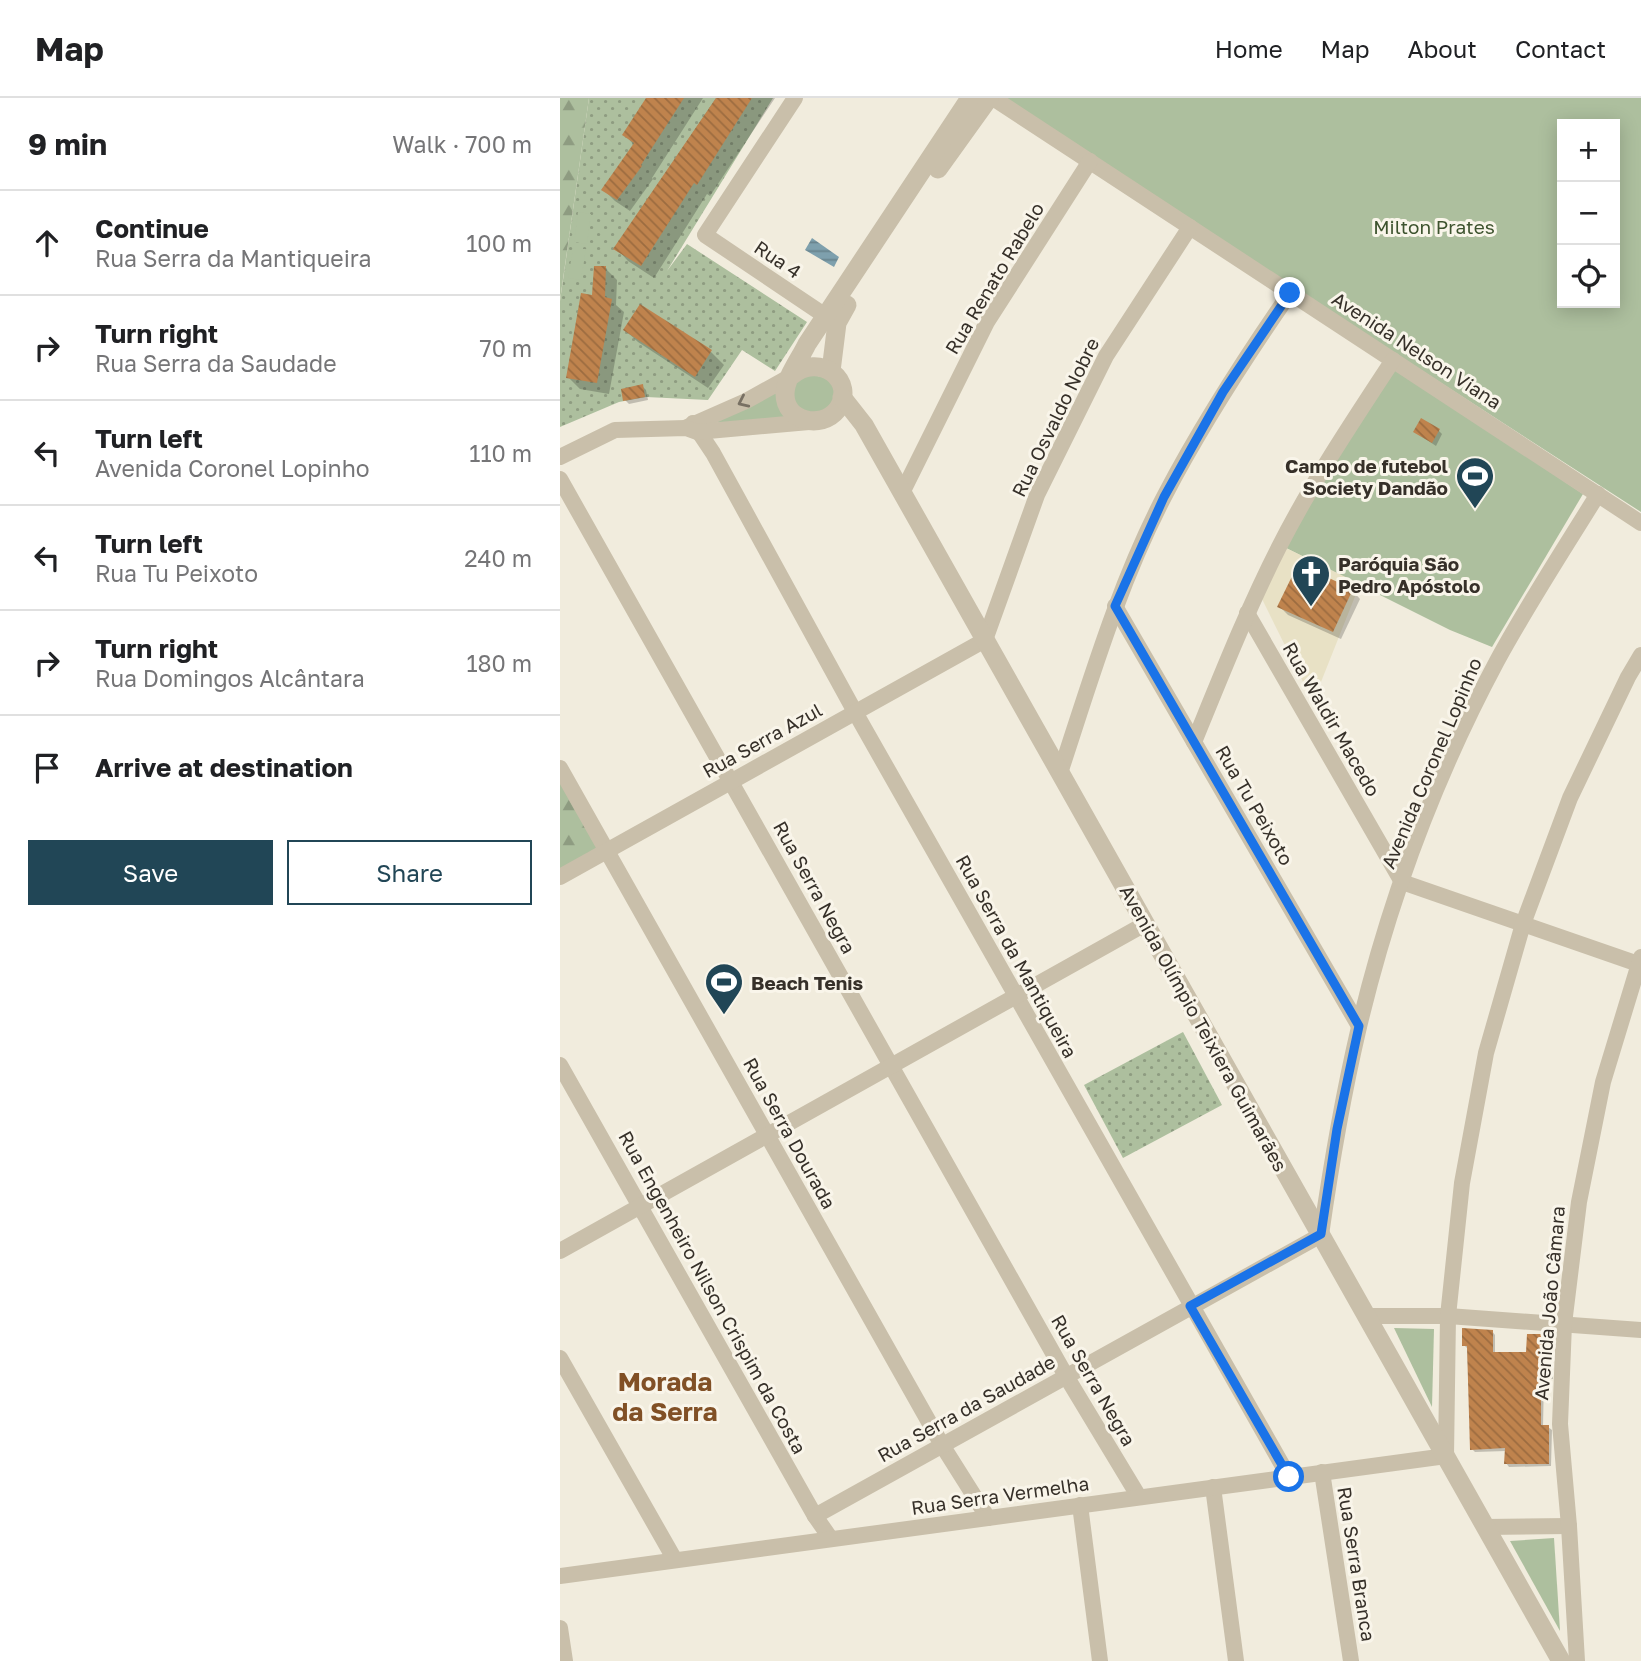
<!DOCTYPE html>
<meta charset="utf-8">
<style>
:root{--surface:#fff;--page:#f2f2f2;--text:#202124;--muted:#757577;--line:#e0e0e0;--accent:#214656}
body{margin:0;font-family:"Golos Text",sans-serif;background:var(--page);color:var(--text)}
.controls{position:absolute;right:21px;top:21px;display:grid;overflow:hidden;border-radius:0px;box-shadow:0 4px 18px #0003}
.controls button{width:63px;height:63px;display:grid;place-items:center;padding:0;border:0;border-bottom:2px solid var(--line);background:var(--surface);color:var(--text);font:35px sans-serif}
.stop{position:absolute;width:21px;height:21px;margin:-16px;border:5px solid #1a73e8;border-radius:50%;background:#fff}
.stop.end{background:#1a73e8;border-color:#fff;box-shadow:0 2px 7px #0008}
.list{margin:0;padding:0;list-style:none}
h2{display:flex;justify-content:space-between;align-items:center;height:91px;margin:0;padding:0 28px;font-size:30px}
h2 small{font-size:23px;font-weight:400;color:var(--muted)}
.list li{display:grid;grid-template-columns:46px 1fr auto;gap:21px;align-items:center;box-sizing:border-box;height:105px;padding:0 28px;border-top:2px solid var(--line)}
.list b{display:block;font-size:26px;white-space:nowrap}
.list p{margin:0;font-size:23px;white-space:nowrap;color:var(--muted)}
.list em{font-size:23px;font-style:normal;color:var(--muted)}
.actions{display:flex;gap:14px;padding:21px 28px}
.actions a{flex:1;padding:16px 0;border:2px solid var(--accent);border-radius:0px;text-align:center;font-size:24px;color:var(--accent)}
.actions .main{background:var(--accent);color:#fff}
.icon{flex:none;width:38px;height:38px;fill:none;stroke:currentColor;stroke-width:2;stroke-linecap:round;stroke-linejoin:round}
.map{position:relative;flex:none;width:1081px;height:1563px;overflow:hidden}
header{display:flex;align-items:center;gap:42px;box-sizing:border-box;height:98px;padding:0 35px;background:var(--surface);border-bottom:2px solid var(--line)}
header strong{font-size:33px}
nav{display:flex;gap:38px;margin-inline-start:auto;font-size:24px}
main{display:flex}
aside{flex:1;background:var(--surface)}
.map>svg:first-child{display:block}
.grass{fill:url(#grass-dots)}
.forest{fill:url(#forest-firs)}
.green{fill:#adbf9e;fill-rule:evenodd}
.plaza{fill:#e8e1c5}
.water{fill:url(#water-rules)}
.shadow{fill:#0003}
.building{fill:url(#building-back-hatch)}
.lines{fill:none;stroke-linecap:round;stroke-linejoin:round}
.minor{stroke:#c9bfaa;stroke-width:16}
.tertiary{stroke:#c9bfaa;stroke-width:19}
.oneway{stroke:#787063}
.route{stroke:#1a73e8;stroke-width:9}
.labels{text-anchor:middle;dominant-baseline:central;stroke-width:6;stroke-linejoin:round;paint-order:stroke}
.park-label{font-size:19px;fill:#3d532e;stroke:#f9f5ea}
.street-label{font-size:19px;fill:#363029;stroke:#f9f5ea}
.poi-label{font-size:19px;font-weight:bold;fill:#363029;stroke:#f9f5ea;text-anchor:start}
.district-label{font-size:26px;font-weight:bold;fill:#815026;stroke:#f9f5ea}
</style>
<header>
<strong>Map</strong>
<nav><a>Home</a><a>Map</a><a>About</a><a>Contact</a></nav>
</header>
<main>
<aside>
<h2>9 min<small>Walk · 700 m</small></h2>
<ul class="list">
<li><svg class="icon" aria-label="ahead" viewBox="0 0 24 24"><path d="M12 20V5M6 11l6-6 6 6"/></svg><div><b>Continue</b><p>Rua Serra da Mantiqueira</p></div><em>100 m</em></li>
<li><svg class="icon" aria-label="right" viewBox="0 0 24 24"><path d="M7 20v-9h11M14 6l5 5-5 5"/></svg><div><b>Turn right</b><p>Rua Serra da Saudade</p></div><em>70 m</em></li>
<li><svg class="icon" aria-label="left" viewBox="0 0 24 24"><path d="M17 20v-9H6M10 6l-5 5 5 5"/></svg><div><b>Turn left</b><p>Avenida Coronel Lopinho</p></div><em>110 m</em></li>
<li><svg class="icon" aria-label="left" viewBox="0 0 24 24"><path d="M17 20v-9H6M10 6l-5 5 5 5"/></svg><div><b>Turn left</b><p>Rua Tu Peixoto</p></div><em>240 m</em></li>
<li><svg class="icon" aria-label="right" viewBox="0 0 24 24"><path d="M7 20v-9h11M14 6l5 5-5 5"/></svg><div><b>Turn right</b><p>Rua Domingos Alcântara</p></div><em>180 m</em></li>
<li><svg class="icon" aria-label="arrive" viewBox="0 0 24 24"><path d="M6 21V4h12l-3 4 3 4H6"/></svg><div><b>Arrive at destination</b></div></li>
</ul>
<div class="actions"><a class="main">Save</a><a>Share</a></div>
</aside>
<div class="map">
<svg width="1081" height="1563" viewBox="0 0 1081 1563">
<defs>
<pattern id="grass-dots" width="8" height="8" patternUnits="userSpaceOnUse" patternTransform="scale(1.75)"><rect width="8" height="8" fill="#adbf9e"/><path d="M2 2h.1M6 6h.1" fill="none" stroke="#8e9c81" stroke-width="1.8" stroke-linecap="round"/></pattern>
<pattern id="forest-firs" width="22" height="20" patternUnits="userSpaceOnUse" patternTransform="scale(1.75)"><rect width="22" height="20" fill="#adbf9e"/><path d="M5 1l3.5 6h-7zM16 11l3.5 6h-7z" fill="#8e9c81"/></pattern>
<pattern id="water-rules" width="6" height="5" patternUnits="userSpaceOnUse" patternTransform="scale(1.75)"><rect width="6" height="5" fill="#7ea0ad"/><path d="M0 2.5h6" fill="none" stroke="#68838d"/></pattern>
<pattern id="building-back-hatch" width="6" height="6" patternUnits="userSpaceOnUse" patternTransform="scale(1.75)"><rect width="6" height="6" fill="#bf834d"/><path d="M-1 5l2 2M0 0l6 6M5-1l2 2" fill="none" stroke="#9c6c40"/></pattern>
</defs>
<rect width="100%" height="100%" fill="#f1ecdd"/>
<!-- grass -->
<g class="grass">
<path d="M29 0H213L107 173 127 146 247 224 215 273 182 252 148 302 86 299 59 304 0 329V203Z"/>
<path d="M623 934 662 1007 563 1060 524 987Z"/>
</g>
<!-- forest -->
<g class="forest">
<path d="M0 0H29L0 202Z"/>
<path d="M0 670 47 753 0 779Z"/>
</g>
<!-- green -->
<g class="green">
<path d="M440 0H1081V414ZM1002 26H1055V205H1002Z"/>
<path d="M18 114 31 116 27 146 14 144Z"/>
<path d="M13 151H26L21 182 8 180Z"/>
<path d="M833 268 1023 396 932 549 890 532 726 450 778 352Z"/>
<path d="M239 274 276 282 273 312 242 318 228 291Z"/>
<path d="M213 292 237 322 145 325Z"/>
<path d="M834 1230 874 1231 872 1309Z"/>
<path d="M994 1440 1000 1533 950 1443Z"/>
</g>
<!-- plaza -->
<path class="plaza" d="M726 450 800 486 753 604 702 501Z"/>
<!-- water -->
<path class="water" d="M252 140 279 159 274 169 245 152Z"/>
<!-- shadow -->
<g class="shadow">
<path d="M88 0H143L92 80 93 81 70 113 55 103 43 91 74 47 64 36Z"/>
<path d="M156 0H215L150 98 147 96 94 180 68 163 56 150Z"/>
<path d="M45 170 57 182 56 207 64 214 49 296 20 291 8 279Z"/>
<path d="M80 208 151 254 164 267 148 290 78 244 65 232Z"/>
<path d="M82 288 86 292 88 302 69 306 65 302Z"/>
<path d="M879 333 882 336 876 348 855 334Z"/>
<path d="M792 492 800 501 781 541 728 517 720 509Z"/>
<path d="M932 1233 935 1237V1256H968L989 1238 993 1241V1281L984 1280 983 1329H988L992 1332 991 1368 949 1369 946 1365V1353L915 1354 912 1351 907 1250 904 1247Z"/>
</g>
<!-- building -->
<g class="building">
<path d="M86 0H124L81 67 82 68 57 102 41 92 74 45 62 37Z"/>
<path d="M156 0H192L137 87 134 85 81 168 53 151Z"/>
<path d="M34 168H46L45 199 52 201 37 285 6 280 21 195 32 197Z"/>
<path d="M80 206 152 252 135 279 63 232Z"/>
<path d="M83 286 85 299 63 303 61 291Z"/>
<path d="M861 320 880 331 872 345 853 334Z"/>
<path d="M738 466 793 491 773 534 717 509Z"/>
<path d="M902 1230 933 1232V1254H966L967 1236H990V1278L981 1277V1327H989V1366H944L945 1350 910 1352 907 1248H902Z"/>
</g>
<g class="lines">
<!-- minor -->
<g class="minor">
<path d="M235 0 145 137 267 219"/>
<path d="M433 0 1081 425"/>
<path d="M133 325 153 355 295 614 729 1379"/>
<path d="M127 329 186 303 231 278"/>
<path d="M0 359 55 332 126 330 137 334 249 324"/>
<path d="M0 381 506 1278 579 1399"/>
<path d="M342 395 427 224 530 63"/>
<path d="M555 508 799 928"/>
<path d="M687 515 842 784 1081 867"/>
<path d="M634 644C661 578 687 512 719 449 752 384 793 323 833 262"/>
<path d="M0 670 382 1347 428 1420"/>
<path d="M500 675C531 581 559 485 605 397 642 326 685 260 730 195"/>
<path d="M0 779 425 542 477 397 546 258 630 129"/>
<path d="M0 967 255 1418 271 1441"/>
<path d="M0 1153 585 826"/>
<path d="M806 1218H888L1081 1232"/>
<path d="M0 1260 115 1462"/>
<path d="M762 1374 791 1563"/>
<path d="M653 1389 676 1563"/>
<path d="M520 1407 540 1563"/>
<path d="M255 1418 761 1137C771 1067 783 997 799 929 829 803 876 677 937 563 968 506 1004 451 1038 396"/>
<path d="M925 1429 1009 1428"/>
<path d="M0 1478 886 1358 888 1218 902 1085 926 955 963 826 1010 700 1068 579 1081 557"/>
<path d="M0 1530 5 1563"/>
<path d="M1017 1563 1009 1428 1000 1326 1004 1226 1019 1104 1043 984 1081 859"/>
</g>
<!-- tertiary -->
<g class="tertiary">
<path d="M378 71 429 0"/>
<path d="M271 273 277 225 287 207"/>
<path d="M231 278C259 253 298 283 277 312 261 332 225 323 225 296 225 280 240 261 247 246L410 0"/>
<path d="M282 299 304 327 1001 1563"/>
</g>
</g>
<!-- one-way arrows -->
<defs><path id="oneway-chevron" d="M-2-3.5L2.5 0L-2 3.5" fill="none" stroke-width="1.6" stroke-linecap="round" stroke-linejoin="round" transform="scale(1.75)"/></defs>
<use class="oneway" href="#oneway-chevron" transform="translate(183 304) rotate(155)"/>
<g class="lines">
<!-- route -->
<path class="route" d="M729 1379 630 1208 761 1136 777 1031 799 928 555 508 604 399 663 294 730 195"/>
</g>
<!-- icons -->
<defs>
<symbol id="stadium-pin" viewBox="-11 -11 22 30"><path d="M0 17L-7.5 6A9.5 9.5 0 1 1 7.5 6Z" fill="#214656" stroke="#f9f5ea"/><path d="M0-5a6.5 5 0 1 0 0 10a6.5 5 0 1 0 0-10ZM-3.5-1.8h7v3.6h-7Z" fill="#fff"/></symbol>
<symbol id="church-pin" viewBox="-11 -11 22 30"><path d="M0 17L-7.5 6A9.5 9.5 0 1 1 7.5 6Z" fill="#214656" stroke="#f9f5ea"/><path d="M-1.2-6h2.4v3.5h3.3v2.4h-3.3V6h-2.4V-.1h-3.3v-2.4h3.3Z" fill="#fff"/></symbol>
</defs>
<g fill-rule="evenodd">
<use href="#stadium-pin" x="893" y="356" width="44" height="60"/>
<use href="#church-pin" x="729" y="454" width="44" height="60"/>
<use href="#stadium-pin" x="142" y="862" width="44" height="60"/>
</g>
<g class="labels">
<!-- park labels -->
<g class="park-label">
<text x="874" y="128">Milton Prates</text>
</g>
<!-- street labels -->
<g class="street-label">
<text transform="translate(218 161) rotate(34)">Rua 4</text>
<text transform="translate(434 180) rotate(-59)">Rua Renato Rabelo</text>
<text transform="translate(857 252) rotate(33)">Avenida Nelson Viana</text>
<text transform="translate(495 319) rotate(-64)">Rua Osvaldo Nobre</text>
<text transform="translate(772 621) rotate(60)">Rua Waldir Macedo</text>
<text transform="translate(202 642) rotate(-29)">Rua Serra Azul</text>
<text transform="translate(871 665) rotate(-67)">Avenida Coronel Lopinho</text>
<text transform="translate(695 707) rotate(60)">Rua Tu Peixoto</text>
<text transform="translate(255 789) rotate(61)">Rua Serra Negra</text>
<text transform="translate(457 858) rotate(61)">Rua Serra da Mantiqueira</text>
<text transform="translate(644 930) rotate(61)">Avenida Olímpio Teixiera Guimarães</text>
<text transform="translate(230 1035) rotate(61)">Rua Serra Dourada</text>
<text transform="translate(153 1194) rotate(61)">Rua Engenheiro Nilson Crispim da Costa</text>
<text transform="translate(989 1205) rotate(-85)">Avenida João Câmara</text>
<text transform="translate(534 1282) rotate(60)">Rua Serra Negra</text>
<text transform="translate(406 1310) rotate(-29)">Rua Serra da Saudade</text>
<text transform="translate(440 1397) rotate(-8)">Rua Serra Vermelha</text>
<text transform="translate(797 1466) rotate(81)">Rua Serra Branca</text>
</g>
<!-- poi labels -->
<g class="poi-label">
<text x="888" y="367" text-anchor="end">Campo de futebol<tspan x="888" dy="22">Society Dandão</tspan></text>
<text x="778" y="465">Paróquia São<tspan x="778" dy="22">Pedro Apóstolo</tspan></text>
<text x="191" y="884">Beach Tenis</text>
</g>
<!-- district labels -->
<g class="district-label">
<text x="105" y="1283">Morada<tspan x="105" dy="30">da Serra</tspan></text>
</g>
</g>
</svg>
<div class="controls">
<button>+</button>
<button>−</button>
<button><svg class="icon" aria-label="locate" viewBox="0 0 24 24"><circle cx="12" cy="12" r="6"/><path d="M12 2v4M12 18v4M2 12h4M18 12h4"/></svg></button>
</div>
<div class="stop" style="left:729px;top:1379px"></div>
<div class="stop end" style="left:730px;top:195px"></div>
</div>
</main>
